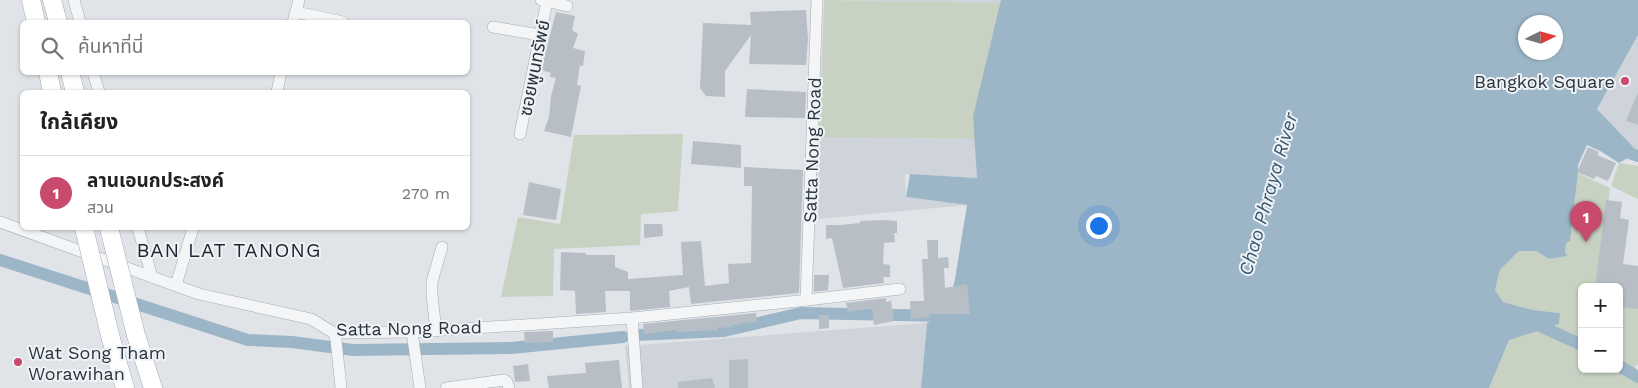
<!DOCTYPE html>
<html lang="th">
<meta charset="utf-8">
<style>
:root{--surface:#fff;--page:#f2f2f2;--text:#222;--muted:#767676;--line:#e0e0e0;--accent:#c84b6d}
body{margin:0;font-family:"Work Sans","Noto Sans Thai",sans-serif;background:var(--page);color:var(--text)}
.controls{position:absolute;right:15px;bottom:15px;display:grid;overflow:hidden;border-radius:8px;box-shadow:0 1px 4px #0004}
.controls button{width:45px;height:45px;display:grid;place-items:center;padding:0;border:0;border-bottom:1px solid var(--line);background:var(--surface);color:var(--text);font:25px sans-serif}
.compass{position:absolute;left:1518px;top:15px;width:45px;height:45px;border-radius:50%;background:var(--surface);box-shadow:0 1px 4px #0004;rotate:85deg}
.you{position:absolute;left:1098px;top:225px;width:18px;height:18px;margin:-12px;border:4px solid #fff;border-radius:50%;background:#1a73e8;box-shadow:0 0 0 8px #1a73e833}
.badge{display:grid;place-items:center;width:32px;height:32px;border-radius:50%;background:var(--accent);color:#fff;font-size:16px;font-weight:700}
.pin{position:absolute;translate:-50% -41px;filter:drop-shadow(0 1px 2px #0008)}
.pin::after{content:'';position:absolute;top:26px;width:18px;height:15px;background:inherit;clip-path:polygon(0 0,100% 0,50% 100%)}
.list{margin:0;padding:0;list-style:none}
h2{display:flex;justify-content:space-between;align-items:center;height:65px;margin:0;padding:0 20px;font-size:21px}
h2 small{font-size:16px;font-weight:400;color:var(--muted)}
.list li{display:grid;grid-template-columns:32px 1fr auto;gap:15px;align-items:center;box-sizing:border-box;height:75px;padding:0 20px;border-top:1px solid var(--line)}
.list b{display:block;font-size:19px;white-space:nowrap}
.list p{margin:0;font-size:16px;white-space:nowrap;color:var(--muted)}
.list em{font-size:16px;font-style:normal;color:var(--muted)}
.icon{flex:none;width:28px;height:28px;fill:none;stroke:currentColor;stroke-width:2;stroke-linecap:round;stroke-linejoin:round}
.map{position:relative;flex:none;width:1638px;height:388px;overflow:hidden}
.search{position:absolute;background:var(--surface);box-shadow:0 1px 4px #0004;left:20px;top:20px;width:450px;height:55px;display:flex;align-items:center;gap:12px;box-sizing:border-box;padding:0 18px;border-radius:8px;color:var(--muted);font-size:19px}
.panel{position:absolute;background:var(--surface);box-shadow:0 1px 4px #0004;left:20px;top:90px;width:450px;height:140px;border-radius:8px}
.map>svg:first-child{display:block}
.built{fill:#ced4da}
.green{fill:#c8d2c2}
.water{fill:#9db6c7;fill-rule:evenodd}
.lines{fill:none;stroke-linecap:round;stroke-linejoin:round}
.canal{stroke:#9db6c7;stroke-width:12}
.building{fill:#b8bec5}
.street-casing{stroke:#a5acb2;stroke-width:12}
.primary-casing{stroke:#a0aab4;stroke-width:19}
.street{stroke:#f3f5f7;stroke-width:11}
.primary{stroke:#fff;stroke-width:18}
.primary-bridge-casing{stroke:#a0aab4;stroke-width:19;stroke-linecap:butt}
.primary-bridge{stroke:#fff;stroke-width:18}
.poi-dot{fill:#c84b6d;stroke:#f0f3f6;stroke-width:2}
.labels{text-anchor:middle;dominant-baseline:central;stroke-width:4;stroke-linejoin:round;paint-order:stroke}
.street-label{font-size:18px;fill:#29343f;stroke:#f0f3f6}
.poi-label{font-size:18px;fill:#29343f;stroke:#f0f3f6;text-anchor:end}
.water-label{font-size:19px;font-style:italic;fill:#355871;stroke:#f0f3f6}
.quarter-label{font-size:20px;letter-spacing:1px;fill:#1c2530;stroke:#f0f3f6}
</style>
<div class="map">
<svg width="1638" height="388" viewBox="0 0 1638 388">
<rect width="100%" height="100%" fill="#e0e4e8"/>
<!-- built -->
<g class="built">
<path d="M824 0H1001V3Z"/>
<path d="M1638 35V152L1597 109Z"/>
<path d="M819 137 975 139 977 178 905 174 906 197 967 205 818 219Z"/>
<path d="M927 323 921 388H629L625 346Z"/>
</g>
<!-- green -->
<g class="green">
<path d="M824 0 1001 3 973 116 975 139 819 137Z"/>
<path d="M683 134 678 211 641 214 640 245 554 249 553 296 501 297 518 217 560 224 574 135Z"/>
<path d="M1619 163 1638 166V199L1611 186Z"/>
<path d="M1578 173 1610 188 1599 287H1582V369H1619V302L1638 303V364L1634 367 1638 371V388H1489L1509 339 1559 324 1560 313 1533 310 1503 302 1495 290 1500 270 1519 251H1536L1549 259 1568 256 1565 253 1566 244 1570 241Z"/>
</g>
<!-- water -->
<path class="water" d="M1001 0H1638V35L1597 109 1638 152 1619 163 1602 152 1587 145 1578 165V173L1570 241 1566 244 1565 253 1568 256 1549 259 1536 251H1519L1500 270 1495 290 1503 302 1533 310 1560 313 1559 324 1509 340 1489 388H921L927 323 947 314 955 279 967 205 906 197 910 174 977 178 973 116ZM1526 22H1556V52H1526Z"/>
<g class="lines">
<!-- canal -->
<g class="canal">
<path d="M1618 149 1638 156"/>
<path d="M0 260 248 340 292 342 353 350 511 348 623 337"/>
<path d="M1529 321 1582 345"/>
<path d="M637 335 724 331 801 313 945 316 960 318"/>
<path d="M1619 366 1638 377"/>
</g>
</g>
<!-- building -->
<g class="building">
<path d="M806 10 808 40 806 65 749 64 751 35 725 71V97L706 96 700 88 703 23 751 25 750 12Z"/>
<path d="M556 12 575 16 572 30 578 34 573 48 585 51 583 66 580 65 577 85 581 86 571 137 544 131 549 117 551 96 556 78 550 77 551 73 541 70Z"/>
<path d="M747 89 806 92 805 118 745 117Z"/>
<path d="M1638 92V125L1626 121Z"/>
<path d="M693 141 741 145V168L691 164Z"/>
<path d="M1588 147 1599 152 1597 155 1616 163 1608 181 1596 176 1594 179 1577 172Z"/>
<path d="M744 167 803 170 799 293 691 304 689 287 669 291 670 307 630 311V291H605L606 312 576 314 575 291 560 290 561 252 586 253V255H615V267L628 272V279L683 275 681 242 701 241 705 286 729 283 728 264 751 263 752 186H744Z"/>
<path d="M529 182 561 189 556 220 523 215Z"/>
<path d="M1606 200 1622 202 1620 218 1629 220 1623 264 1638 266V309L1619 307V287H1595Z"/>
<path d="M882 220 897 221V233H894L895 242 884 243 883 264 890 265V277H883L884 283 843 288 832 238 826 239V225H841L860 223V221Z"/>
<path d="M644 224H662L663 236 644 238Z"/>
<path d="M927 240H938V258L948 257 949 268H944L945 288 967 284 970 314H929V317L911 319 910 301H924L922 259H928Z"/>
<path d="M814 275H829L828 290 814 292Z"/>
<path d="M886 298V302L891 301 894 321 874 325 872 308 848 312 846 303Z"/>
<path d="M756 313 757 322 741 323V325H732V327L718 328V330L676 332V330L644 334 643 324Z"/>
<path d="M819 315H829V328L819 329Z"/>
<path d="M553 331V342L525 343 524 332Z"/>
<path d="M748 359V388H729V360Z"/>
<path d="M619 360 622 388H549L547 376 586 373 585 363Z"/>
<path d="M528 364 530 381 515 382 513 366Z"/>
<path d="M712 378 715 388H678V382Z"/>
</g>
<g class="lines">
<defs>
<g id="street">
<path d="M74 0 80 22"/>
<path d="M541 0 567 6"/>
<path d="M296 12 343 22"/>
<path d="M293 22 299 0"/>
<path d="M493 27 540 35"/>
<path d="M93 72 99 92"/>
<path d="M277 92 281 72"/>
<path d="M520 134 547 1"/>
<path d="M0 222 199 294 311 319 334 333 412 332 632 318 799 301 900 289"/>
<path d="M138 228 152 277"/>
<path d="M176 285 193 228"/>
<path d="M806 300 817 0"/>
<path d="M632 318 637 388"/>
<path d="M436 331 432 295V282L442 247"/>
<path d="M412 332 420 388"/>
<path d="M334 333 336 340 341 388"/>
<path d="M446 388 504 380 507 382 509 388"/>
</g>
<g id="primary">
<path d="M31 0 36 22"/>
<path d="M52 0 58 22"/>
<path d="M48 72 52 92"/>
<path d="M70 72 75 92"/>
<path d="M136 335 153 388"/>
<path d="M111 339 125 388"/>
</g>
</defs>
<!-- street casing -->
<use href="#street" class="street-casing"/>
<!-- primary casing -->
<use href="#primary" class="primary-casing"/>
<!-- street -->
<use href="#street" class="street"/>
<!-- primary -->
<use href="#primary" class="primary"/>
<defs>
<g id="primary-bridge">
<path d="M84 228 111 339"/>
<path d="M109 228 136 335"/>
</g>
</defs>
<!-- primary-bridge casing -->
<use href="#primary-bridge" class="primary-bridge-casing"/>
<!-- primary-bridge -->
<use href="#primary-bridge" class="primary-bridge"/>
</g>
<!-- markers -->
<g class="poi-dot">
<circle cx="1625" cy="81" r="5"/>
<circle cx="18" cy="362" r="5"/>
</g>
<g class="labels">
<!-- street labels -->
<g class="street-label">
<text transform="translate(534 68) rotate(-79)">ซอยพูนทรัพย์</text>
<text transform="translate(812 150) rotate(-88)">Satta Nong Road</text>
<text transform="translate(409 328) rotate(-1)">Satta Nong Road</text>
</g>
<!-- poi labels -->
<g class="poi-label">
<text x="1615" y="81">Bangkok Square</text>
<text x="28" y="352" text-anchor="start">Wat Song Tham<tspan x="28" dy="21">Worawihan</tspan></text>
</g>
<!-- water labels -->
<g class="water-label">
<text transform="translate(1268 194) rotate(-74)">Chao Phraya River</text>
</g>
<!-- quarter labels -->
<g class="quarter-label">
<text x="229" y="250">BAN LAT TANONG</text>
</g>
</g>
</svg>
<div class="controls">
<button>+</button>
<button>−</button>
</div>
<svg class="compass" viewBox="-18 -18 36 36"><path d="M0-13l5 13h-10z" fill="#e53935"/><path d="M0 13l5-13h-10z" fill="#767676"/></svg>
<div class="you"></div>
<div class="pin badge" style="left:1586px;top:242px">1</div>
<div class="search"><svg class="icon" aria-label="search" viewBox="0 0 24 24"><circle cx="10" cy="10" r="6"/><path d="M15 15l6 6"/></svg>ค้นหาที่นี่</div>
<section class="panel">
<h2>ใกล้เคียง<small></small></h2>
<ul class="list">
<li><span class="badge">1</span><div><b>ลานเอนกประสงค์</b><p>สวน</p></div><em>270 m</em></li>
</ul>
</section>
</div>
